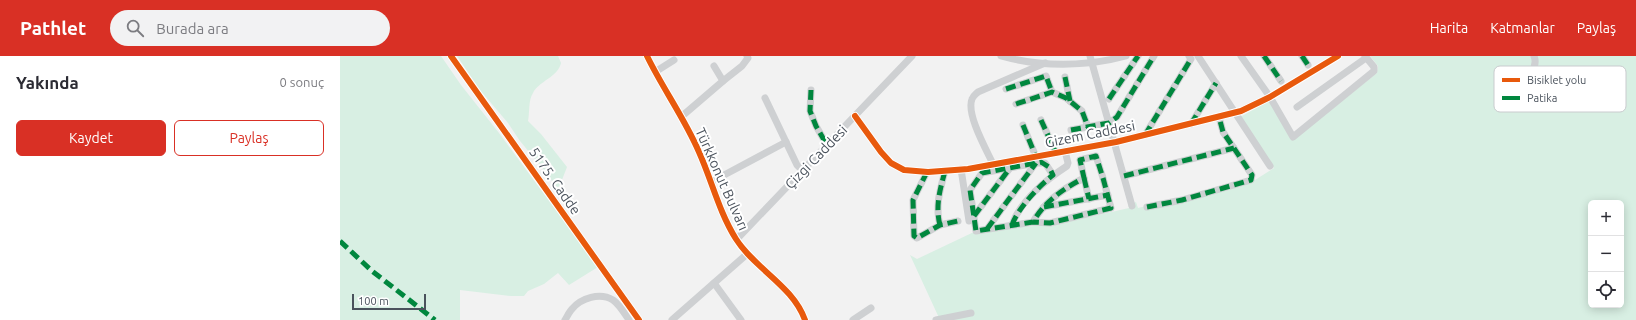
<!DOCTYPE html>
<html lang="tr">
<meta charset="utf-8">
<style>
:root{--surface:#fff;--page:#f2f2f3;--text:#2b2b33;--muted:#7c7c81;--line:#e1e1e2;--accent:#d93025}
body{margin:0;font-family:Ubuntu,sans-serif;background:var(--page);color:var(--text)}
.controls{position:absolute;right:12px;bottom:12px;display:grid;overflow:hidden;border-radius:6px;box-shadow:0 2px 10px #0003}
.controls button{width:36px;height:36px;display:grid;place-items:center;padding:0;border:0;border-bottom:1px solid var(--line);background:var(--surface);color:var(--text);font:20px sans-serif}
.scale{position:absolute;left:12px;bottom:10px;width:74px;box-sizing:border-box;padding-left:4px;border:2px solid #4a525c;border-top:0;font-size:11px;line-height:14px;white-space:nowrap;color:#4a525c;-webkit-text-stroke:3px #fff;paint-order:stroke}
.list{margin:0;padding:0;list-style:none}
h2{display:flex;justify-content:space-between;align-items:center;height:52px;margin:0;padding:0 16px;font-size:17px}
h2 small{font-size:13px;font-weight:400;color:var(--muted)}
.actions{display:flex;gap:8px;padding:12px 16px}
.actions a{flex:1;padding:9px 0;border:1px solid var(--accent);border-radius:6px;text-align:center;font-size:14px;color:var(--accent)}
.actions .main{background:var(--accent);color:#fff}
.icon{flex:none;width:22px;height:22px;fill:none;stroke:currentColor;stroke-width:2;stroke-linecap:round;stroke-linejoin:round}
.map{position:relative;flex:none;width:1296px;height:264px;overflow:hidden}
header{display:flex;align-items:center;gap:24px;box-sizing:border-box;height:56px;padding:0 20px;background:var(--accent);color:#fff}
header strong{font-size:19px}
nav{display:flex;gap:22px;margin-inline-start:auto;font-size:14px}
.search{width:280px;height:36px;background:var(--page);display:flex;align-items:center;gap:10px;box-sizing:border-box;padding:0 14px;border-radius:22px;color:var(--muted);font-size:15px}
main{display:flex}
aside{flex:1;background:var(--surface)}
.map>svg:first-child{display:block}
.green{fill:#d8efe3;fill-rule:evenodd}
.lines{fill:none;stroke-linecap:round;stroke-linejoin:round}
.minor{stroke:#ced0d2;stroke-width:7}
.quiet{stroke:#00873e;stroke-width:5;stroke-dasharray:10 5;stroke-linecap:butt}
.cycleway-casing{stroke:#fff;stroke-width:8}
.cycleway{stroke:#e8590c;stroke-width:6}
.labels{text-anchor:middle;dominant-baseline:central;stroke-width:4;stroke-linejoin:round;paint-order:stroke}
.street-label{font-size:14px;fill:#4a525c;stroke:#fff}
.key{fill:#fff;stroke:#c9cbce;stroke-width:1}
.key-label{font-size:11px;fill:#4a525c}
</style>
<header>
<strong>Pathlet</strong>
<div class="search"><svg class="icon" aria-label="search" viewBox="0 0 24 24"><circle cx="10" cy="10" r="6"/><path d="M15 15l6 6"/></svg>Burada ara</div>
<nav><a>Harita</a><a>Katmanlar</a><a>Paylaş</a></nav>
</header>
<main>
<aside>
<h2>Yakında<small>0 sonuç</small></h2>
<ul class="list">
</ul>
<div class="actions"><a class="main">Kaydet</a><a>Paylaş</a></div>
</aside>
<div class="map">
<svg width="1296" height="264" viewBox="0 0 1296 264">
<rect width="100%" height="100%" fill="#f2f2f2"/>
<!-- green -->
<g class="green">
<path d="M0 0H101L121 29 159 77 258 211 229 229 218 217 204 228 188 235 184 240H171L120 234V264H0Z"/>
<path d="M117 0H218L221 7C218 21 199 25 193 37 188 45 190 55 188 65L201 78 227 111 220 129 218 131 215 130 209 120 180 85 168 67 140 34Z"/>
<path d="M1030 0H1296V264H600L570 199 577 203 636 175 676 171 714 169 789 152 788 149 796 146 798 152 915 124 934 112 900 61 929 45 953 84 1037 17 1038 10ZM1251 147H1281V249H1251Z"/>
</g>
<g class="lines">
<!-- minor -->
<g class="minor">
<path d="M111 0 299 264"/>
<path d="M307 0C323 33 345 63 359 96 372 125 379 156 396 183 415 213 453 230 465 264"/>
<path d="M661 0C700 11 746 11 786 0"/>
<path d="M750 0 792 150"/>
<path d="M858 0 930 110"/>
<path d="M901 0 930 41 953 81 1034 15V11L1025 0"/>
<path d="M924 0 941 25"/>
<path d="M962 0 968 9"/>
<path d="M315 16 334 4"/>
<path d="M725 21 730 45"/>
<path d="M383 25 402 10 408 2 407 0"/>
<path d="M666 33 706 20 712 36"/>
<path d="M471 34 470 55 476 70 487 89"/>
<path d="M1173 34C1181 26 1200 14 1194 0"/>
<path d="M425 42 457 109 462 114"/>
<path d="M769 43 798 0"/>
<path d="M676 48 712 36 726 42 742 55 748 71"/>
<path d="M957 51 1026 2"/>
<path d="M515 60 541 96 551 107 564 114 588 116 628 113 776 86 901 55 930 41 998 0"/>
<path d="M341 61 383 25 374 10"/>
<path d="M701 64 716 97"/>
<path d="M851 68 876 27"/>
<path d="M683 69 696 101"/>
<path d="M731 74 769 67 777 61 814 0"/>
<path d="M805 79 851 3 849 0"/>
<path d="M653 108C646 93 626 58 632 43 633 40 636 38 638 36L705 7"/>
<path d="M621 113 629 165"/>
<path d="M587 116 573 144 574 180 577 182 600 169 618 165"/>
<path d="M784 120 894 92"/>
<path d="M744 122 749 143"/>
<path d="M371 126 446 86"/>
<path d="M704 151 768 139"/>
<path d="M807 151 842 144 911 124 912 119 883 76 879 61"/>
<path d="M634 160 670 112"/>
<path d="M693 166 710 167 771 152 763 122 756 100 740 104 744 122C724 132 704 146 693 166L636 175 630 134 642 117 696 107H705L713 119"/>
<path d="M600 169C595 150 600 134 605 115"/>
<path d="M672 169C680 145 707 123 727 110L728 107 725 95"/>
<path d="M647 173 672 139 696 107"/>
<path d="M396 184 572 0"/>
<path d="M374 227 401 264"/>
<path d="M225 264C227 261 229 256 232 253 241 242 260 236 273 244 279 248 285 258 289 264"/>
<path d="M332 264 407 198"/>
<path d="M513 264 531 252"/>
<path d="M596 264 631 257"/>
</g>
<!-- quiet -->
<g class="quiet">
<path d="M924 0 941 25"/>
<path d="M962 0 968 9"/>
<path d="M725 21 730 45"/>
<path d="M666 33 706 20 712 36"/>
<path d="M471 34 470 55 476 70 487 89"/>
<path d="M769 43 798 0"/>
<path d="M676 48 712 36 726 42 742 55 748 71"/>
<path d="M701 64 716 97"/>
<path d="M851 68 876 27"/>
<path d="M683 69 696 101"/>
<path d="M731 74 769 67 777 61 814 0"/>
<path d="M805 79 851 3"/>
<path d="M587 116 573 144 574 180 577 182 600 169 618 165"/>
<path d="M784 120 894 92"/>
<path d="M744 122 749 143"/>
<path d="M704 151 768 139"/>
<path d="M807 151 842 144 911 124 912 119 883 76 879 61"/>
<path d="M634 160 670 112"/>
<path d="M600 169C595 150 600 134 605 115"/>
<path d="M672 169C678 152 699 130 713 119L709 111 701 106 642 117 630 134 636 175 693 166C704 146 724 132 744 122L740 104 756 100 763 122 771 152 710 167 693 166"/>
<path d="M647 173 672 139 696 107"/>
<path d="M0 185 32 215 95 264"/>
</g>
<defs>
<g id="cycleway">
<path d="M111 0 299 264"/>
<path d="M307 0C323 33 345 63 359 96 372 125 379 156 396 183 415 213 453 230 465 264"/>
<path d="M515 60 541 96 551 107 564 114 588 116 628 113 776 86 901 55 930 41 998 0"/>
</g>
</defs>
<!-- cycleway casing -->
<use href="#cycleway" class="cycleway-casing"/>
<!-- cycleway -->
<use href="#cycleway" class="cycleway"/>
</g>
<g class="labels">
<!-- street labels -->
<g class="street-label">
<text transform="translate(750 78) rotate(-11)">Gizem Caddesi</text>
<text transform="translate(476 101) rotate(-46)">Çizgi Caddesi</text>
<text transform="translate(382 123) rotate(66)">Türkkonut Bulvarı</text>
<text transform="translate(215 125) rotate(55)">5175. Cadde</text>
</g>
</g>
<!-- legend -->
<rect x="1154" y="10" width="132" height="46" rx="6" class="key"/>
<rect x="1162" y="22" width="18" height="4" fill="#e8590c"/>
<rect x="1162" y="40" width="18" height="4" fill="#00873e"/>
<g class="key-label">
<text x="1187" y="28">Bisiklet yolu</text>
<text x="1187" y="46">Patika</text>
</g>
</svg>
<div class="controls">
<button>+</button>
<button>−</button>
<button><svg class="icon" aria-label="locate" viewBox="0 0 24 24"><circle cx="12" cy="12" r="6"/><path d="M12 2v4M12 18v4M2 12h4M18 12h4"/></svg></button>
</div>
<div class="scale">100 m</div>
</div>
</main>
